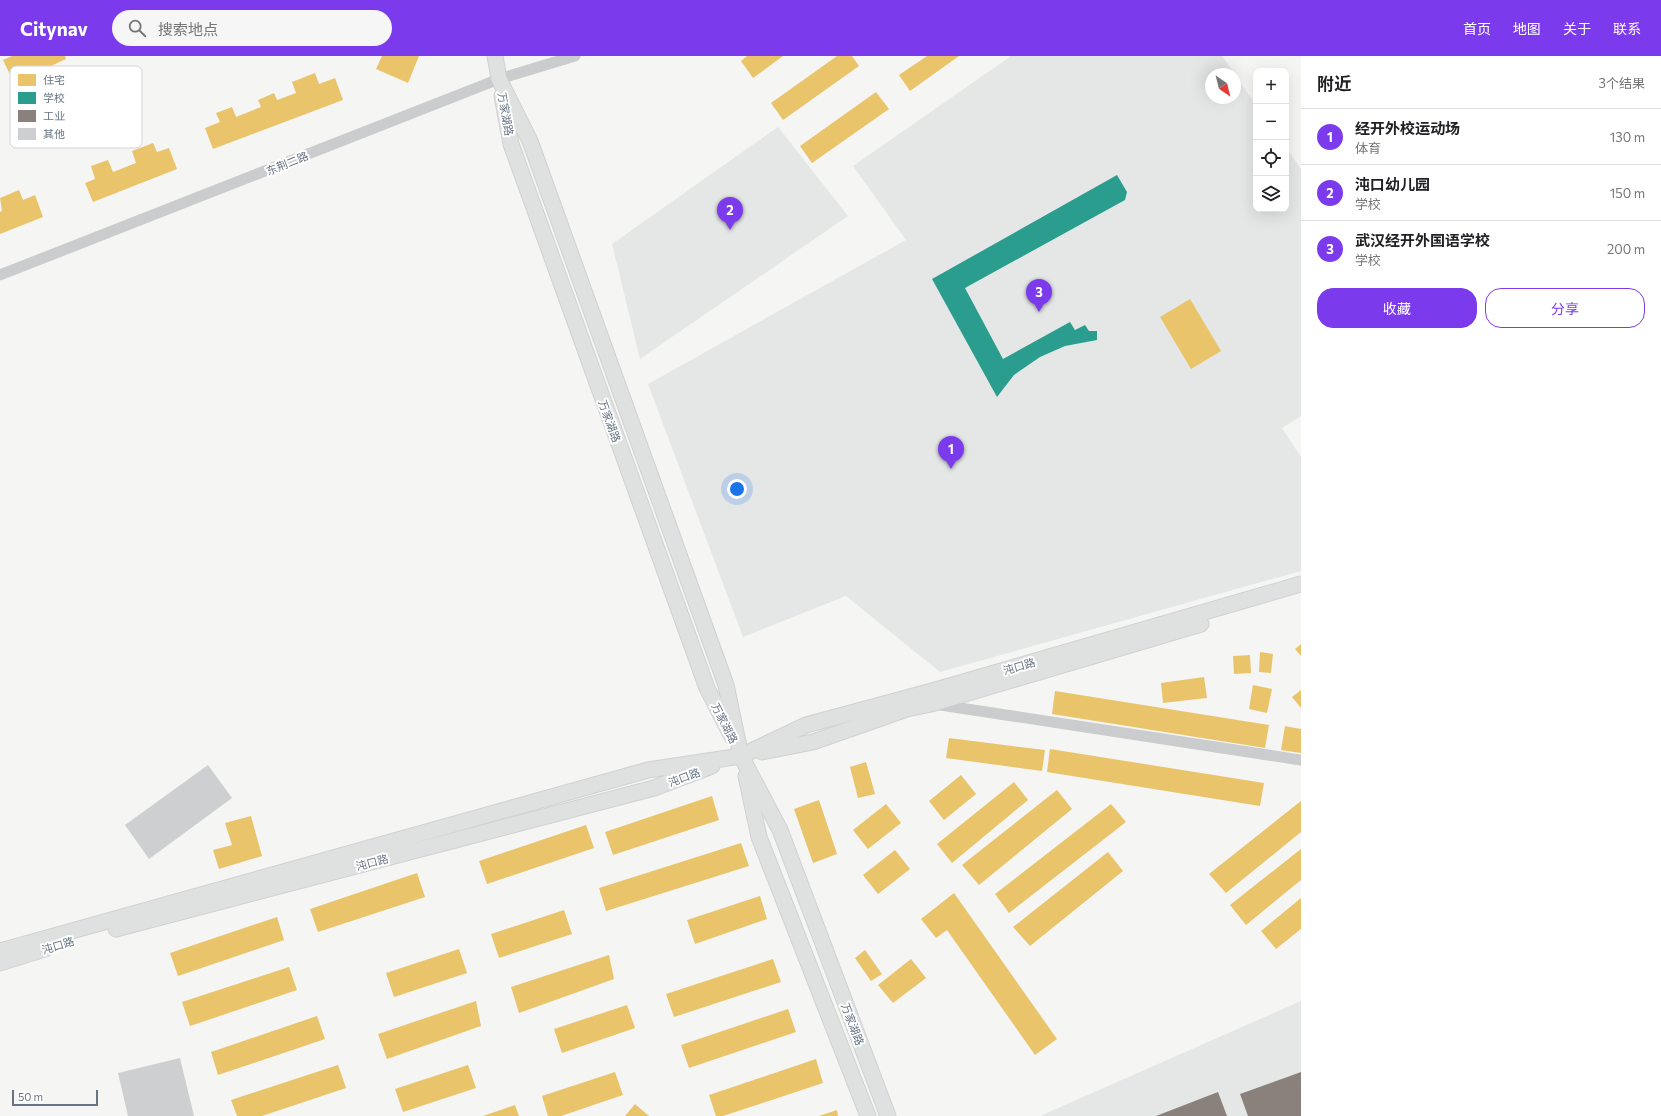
<!DOCTYPE html>
<html lang="zh">
<meta charset="utf-8">
<style>
:root{--surface:#fff;--page:#f6f6f6;--text:#202124;--muted:#757577;--line:#e0e0e0;--accent:#7c3aed}
body{margin:0;font-family:Commissioner,"Noto Sans SC",sans-serif;background:var(--page);color:var(--text)}
.controls{position:absolute;right:12px;top:12px;display:grid;overflow:hidden;border-radius:8px;box-shadow:0 4px 16px #0002}
.controls button{width:36px;height:36px;display:grid;place-items:center;padding:0;border:0;border-bottom:1px solid var(--line);background:var(--surface);color:var(--text);font:20px sans-serif}
.compass{position:absolute;left:1205px;top:12px;width:36px;height:36px;border-radius:50%;background:var(--surface);box-shadow:0 4px 16px #0002;rotate:145deg}
.scale{position:absolute;left:12px;bottom:10px;width:86px;box-sizing:border-box;padding-left:4px;border:2px solid #667483;border-top:0;font-size:11px;line-height:14px;white-space:nowrap;color:#667483;-webkit-text-stroke:3px #fff;paint-order:stroke}
.you{position:absolute;left:737px;top:433px;width:14px;height:14px;margin:-10px;border:3px solid #fff;border-radius:50%;background:#1a73e8;box-shadow:0 0 0 6px #1a73e833}
.badge{display:grid;place-items:center;width:26px;height:26px;border-radius:50%;background:var(--accent);color:#fff;font-size:13px;font-weight:700}
.pin{position:absolute;translate:-50% -33px;filter:drop-shadow(0 1px 2px #0008)}
.pin::after{content:'';position:absolute;top:21px;width:14px;height:12px;background:inherit;clip-path:polygon(0 0,100% 0,50% 100%)}
.list{margin:0;padding:0;list-style:none}
h2{display:flex;justify-content:space-between;align-items:center;height:52px;margin:0;padding:0 16px;font-size:17px}
h2 small{font-size:13px;font-weight:400;color:var(--muted)}
.list li{display:grid;grid-template-columns:26px 1fr auto;gap:12px;align-items:center;box-sizing:border-box;height:56px;padding:0 16px;border-top:1px solid var(--line)}
.list b{display:block;font-size:15px;white-space:nowrap}
.list p{margin:0;font-size:13px;white-space:nowrap;color:var(--muted)}
.list em{font-size:13px;font-style:normal;color:var(--muted)}
.actions{display:flex;gap:8px;padding:12px 16px}
.actions a{flex:1;padding:9px 0;border:1px solid var(--accent);border-radius:16px;text-align:center;font-size:14px;color:var(--accent)}
.actions .main{background:var(--accent);color:#fff}
.icon{flex:none;width:22px;height:22px;fill:none;stroke:currentColor;stroke-width:2;stroke-linecap:round;stroke-linejoin:round}
.map{position:relative;flex:none;width:1301px;height:1060px;overflow:hidden}
header{display:flex;align-items:center;gap:24px;box-sizing:border-box;height:56px;padding:0 20px;background:var(--accent);color:#fff}
header strong{font-size:19px}
nav{display:flex;gap:22px;margin-inline-start:auto;font-size:14px}
.search{width:280px;height:36px;background:var(--page);display:flex;align-items:center;gap:10px;box-sizing:border-box;padding:0 14px;border-radius:22px;color:var(--muted);font-size:15px}
main{display:flex}
aside{flex:1;background:var(--surface)}
.map>svg:first-child{display:block}
.built{fill:#e5e7e6}
.homes{fill:#e9c46a}
.schools{fill:#2a9d8f}
.industry{fill:#8a817c}
.building{fill:#cecfd0}
.lines{fill:none;stroke-linecap:round;stroke-linejoin:round}
.secondary-casing{stroke:#d1d1d2;stroke-width:17}
.minor{stroke:#cacccd;stroke-width:11}
.secondary{stroke:#dfe0e0;stroke-width:15}
.labels{text-anchor:middle;dominant-baseline:central;stroke-width:4;stroke-linejoin:round;paint-order:stroke}
.street-label{font-size:11px;fill:#667483;stroke:#fff}
.key{fill:#fff;stroke:#d1d5da;stroke-width:1}
.key-label{font-size:11px;fill:#667483}
</style>
<header>
<strong>Citynav</strong>
<div class="search"><svg class="icon" aria-label="search" viewBox="0 0 24 24"><circle cx="10" cy="10" r="6"/><path d="M15 15l6 6"/></svg>搜索地点</div>
<nav><a>首页</a><a>地图</a><a>关于</a><a>联系</a></nav>
</header>
<main>
<div class="map">
<svg width="1301" height="1060" viewBox="0 0 1301 1060">
<rect width="100%" height="100%" fill="#f5f5f4"/>
<!-- built -->
<g class="built">
<path d="M1011 0H1222L1235 18H1211V42H1235V19L1256 49V153H1286V91L1301 113V360L1282 372 1301 401V515L940 616 846 540 743 581 648 328 906 184 853 110Z"/>
<path d="M778 71 848 160 640 303 612 188Z"/>
<path d="M1301 945V1060H1040Z"/>
</g>
<!-- homes -->
<g class="homes">
<path d="M12 0H65L66 3 14 27 3 4Z"/>
<path d="M382 0H419L408 27 376 13Z"/>
<path d="M747 0H783L753 22 741 5Z"/>
<path d="M837 0H852L859 10 783 64 771 47Z"/>
<path d="M927 0H959L910 35 899 19Z"/>
<path d="M315 17 319 28 335 22 343 44 213 93 205 72 220 66 216 57 232 51 236 61 261 51 258 44 274 37 277 44 296 37 292 26Z"/>
<path d="M876 36 889 53 812 107 800 90Z"/>
<path d="M153 87 157 96 169 92 177 113 93 146 85 127 95 123 91 110 108 104 113 116 136 107 132 95Z"/>
<path d="M19 134 23 144 35 139 43 161 0 178V156L2 155 0 142Z"/>
<path d="M1190 243 1221 295 1191 313 1160 261Z"/>
<path d="M1301 588V600L1295 593Z"/>
<path d="M1260 596 1273 598 1271 617 1259 616Z"/>
<path d="M1250 599 1251 617 1234 618 1233 600Z"/>
<path d="M1204 621 1207 642 1163 647 1161 627Z"/>
<path d="M1253 629 1272 633 1267 657 1249 653Z"/>
<path d="M1301 634V652L1292 641Z"/>
<path d="M1055 635 1269 669 1265 692 1052 658Z"/>
<path d="M1285 670 1301 673V697L1281 694Z"/>
<path d="M949 682 1045 694 1042 715 946 702Z"/>
<path d="M1050 693 1264 727 1260 750 1047 716Z"/>
<path d="M866 706 875 738 858 742 850 711Z"/>
<path d="M961 719 976 738 944 764 929 745Z"/>
<path d="M1014 726 1028 744 952 807 937 788Z"/>
<path d="M1057 734 1072 753 979 829 962 809Z"/>
<path d="M712 740 719 764 613 799 605 776Z"/>
<path d="M819 744 837 798 813 807 794 753Z"/>
<path d="M1301 745V776L1226 837 1209 818Z"/>
<path d="M886 748 901 767 868 793 853 774Z"/>
<path d="M1111 748 1126 766 1009 857 995 838Z"/>
<path d="M251 760 262 800 219 813 213 794 232 789 225 767Z"/>
<path d="M586 769 594 792 487 828 479 805Z"/>
<path d="M741 787 749 810 606 855 599 832Z"/>
<path d="M1301 793V824L1246 869 1230 849Z"/>
<path d="M895 794 910 813 878 838 863 819Z"/>
<path d="M1108 796 1123 815 1030 890 1013 871Z"/>
<path d="M417 817 425 841 318 876 310 853Z"/>
<path d="M954 837 1057 983 1035 999 947 874 936 882 921 863Z"/>
<path d="M760 840 767 863 695 888 687 864Z"/>
<path d="M1301 842V873L1276 893 1261 875Z"/>
<path d="M564 854 572 878 499 902 491 878Z"/>
<path d="M277 861 284 884 178 920 170 897Z"/>
<path d="M459 893 467 917 394 941 386 917Z"/>
<path d="M865 894 882 918 871 925 855 902Z"/>
<path d="M609 899 614 923 519 957 511 931Z"/>
<path d="M773 903 781 926 674 961 666 938Z"/>
<path d="M911 903 926 922 893 947 878 929Z"/>
<path d="M289 911 297 934 190 970 182 946Z"/>
<path d="M476 945 481 970 387 1003 378 978Z"/>
<path d="M627 949 635 972 562 997 554 973Z"/>
<path d="M788 953 796 976 689 1012 681 989Z"/>
<path d="M317 960 325 983 218 1019 211 996Z"/>
<path d="M816 1003 823 1027 723 1060H716L709 1039Z"/>
<path d="M338 1009 346 1032 262 1060H237L231 1044Z"/>
<path d="M468 1009 476 1032 403 1056 395 1033Z"/>
<path d="M615 1016 623 1039 561 1060H548L542 1040Z"/>
<path d="M635 1048 649 1060H625Z"/>
<path d="M515 1049 519 1060H483Z"/>
<path d="M837 1054 838 1060H819Z"/>
</g>
<!-- schools -->
<path class="schools" d="M1117 119 1127 136 1125 144 965 232 1003 303 1070 266 1075 274 1085 269 1089 275H1097V284L1065 290 1040 301 1014 319 997 341 932 223Z"/>
<!-- industry -->
<g class="industry">
<path d="M1301 1016V1060H1248L1240 1038Z"/>
<path d="M1218 1036 1227 1060H1156Z"/>
</g>
<!-- building -->
<g class="building">
<path d="M208 709 232 742 149 803 125 769Z"/>
<path d="M180 1002 194 1060H128L118 1017Z"/>
</g>
<g class="lines">
<defs>
<g id="secondary">
<path d="M495 0 499 23 530 85 726 629 741 700 780 774 888 1060"/>
<path d="M502 40 511 88 707 632 732 681"/>
<path d="M762 696 813 686 907 653 931 648 1201 568"/>
<path d="M746 720 759 781 868 1060"/>
<path d="M116 873 654 732 712 710"/>
<path d="M0 895 648 714 741 700 806 669 932 635 1301 528"/>
<path d="M0 907 45 893"/>
</g>
</defs>
<!-- secondary casing -->
<use href="#secondary" class="secondary-casing"/>
<!-- minor -->
<g class="minor">
<path d="M0 219 499 23 575 0"/>
<path d="M934 648 1301 704"/>
</g>
<!-- secondary -->
<use href="#secondary" class="secondary"/>
</g>
<g class="labels">
<!-- street labels -->
<g class="street-label">
<text transform="translate(506 58) rotate(80)">万家湖路</text>
<text transform="translate(287 107) rotate(-22)">东荆二路</text>
<text transform="translate(610 365) rotate(70)">万家湖路</text>
<text transform="translate(1019 610) rotate(-16)">沌口路</text>
<text transform="translate(725 667) rotate(63)">万家湖路</text>
<text transform="translate(684 721) rotate(-20)">沌口路</text>
<text transform="translate(372 806) rotate(-15)">沌口路</text>
<text transform="translate(58 889) rotate(-17)">沌口路</text>
<text transform="translate(853 968) rotate(69)">万家湖路</text>
</g>
</g>
<!-- legend -->
<rect x="10" y="10" width="132" height="82" rx="6" class="key"/>
<rect x="18" y="18" width="18" height="12" fill="#e9c46a"/>
<rect x="18" y="36" width="18" height="12" fill="#2a9d8f"/>
<rect x="18" y="54" width="18" height="12" fill="#8a817c"/>
<rect x="18" y="72" width="18" height="12" fill="#cecfd0"/>
<g class="key-label">
<text x="43" y="28">住宅</text>
<text x="43" y="46">学校</text>
<text x="43" y="64">工业</text>
<text x="43" y="82">其他</text>
</g>
</svg>
<div class="controls">
<button>+</button>
<button>−</button>
<button><svg class="icon" aria-label="locate" viewBox="0 0 24 24"><circle cx="12" cy="12" r="6"/><path d="M12 2v4M12 18v4M2 12h4M18 12h4"/></svg></button>
<button><svg class="icon" aria-label="layers" viewBox="0 0 24 24"><path d="M12 4l9 5-9 5-9-5zM3 14l9 5 9-5"/></svg></button>
</div>
<svg class="compass" viewBox="-18 -18 36 36"><path d="M0-13l5 13h-10z" fill="#e53935"/><path d="M0 13l5-13h-10z" fill="#757577"/></svg>
<div class="scale">50 m</div>
<div class="you"></div>
<div class="pin badge" style="left:951px;top:413px">1</div>
<div class="pin badge" style="left:730px;top:174px">2</div>
<div class="pin badge" style="left:1039px;top:256px">3</div>
</div>
<aside>
<h2>附近<small>3个结果</small></h2>
<ul class="list">
<li><span class="badge">1</span><div><b>经开外校运动场</b><p>体育</p></div><em>130 m</em></li>
<li><span class="badge">2</span><div><b>沌口幼儿园</b><p>学校</p></div><em>150 m</em></li>
<li><span class="badge">3</span><div><b>武汉经开外国语学校</b><p>学校</p></div><em>200 m</em></li>
</ul>
<div class="actions"><a class="main">收藏</a><a>分享</a></div>
</aside>
</main>
